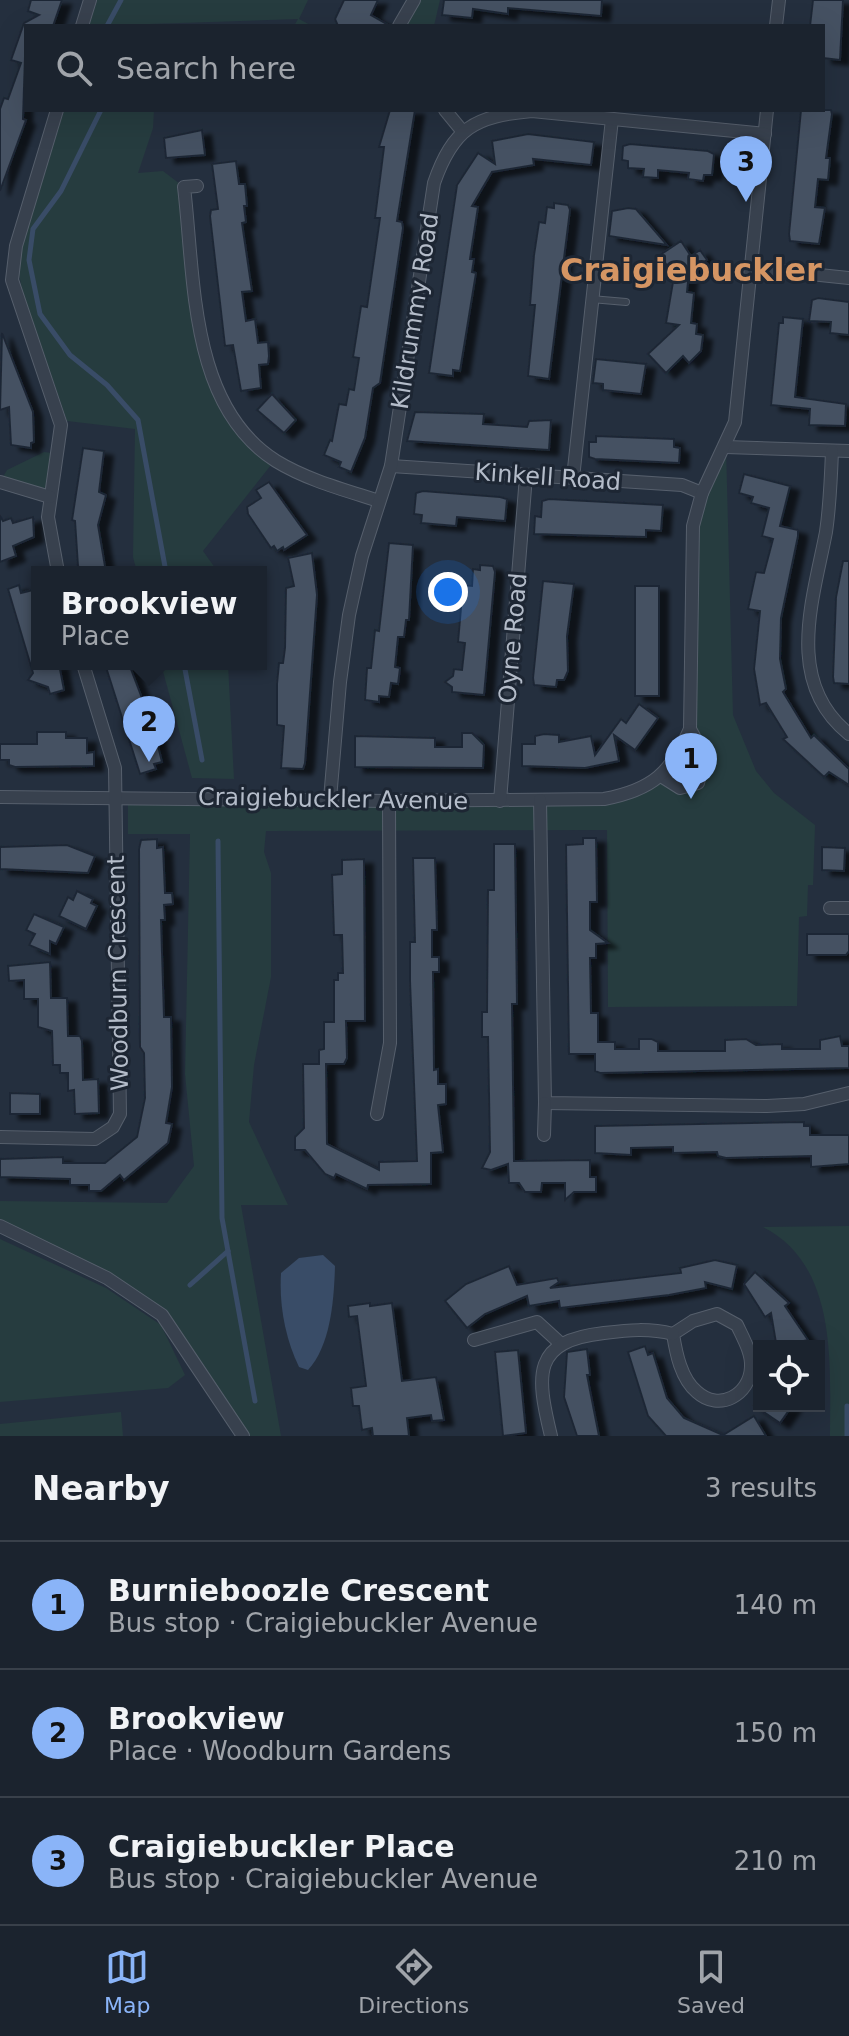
<!DOCTYPE html>
<meta charset="utf-8">
<style>
:root{--surface:#1b232e;--page:#282f3a;--text:#f1f3f6;--muted:#a0a4aa;--line:#39404a;--accent:#8ab4f8}
body{margin:0;font-family:"DejaVu Sans",sans-serif;background:var(--page);color:var(--text)}
.controls{position:absolute;right:24px;bottom:24px;display:grid;overflow:hidden;border-radius:0px;box-shadow:0 8px 32px #0002}
.controls button{width:72px;height:72px;display:grid;place-items:center;padding:0;border:0;border-bottom:2px solid var(--line);background:var(--surface);color:var(--text);font:40px sans-serif}
.you{position:absolute;left:448px;top:592px;width:28px;height:28px;margin:-20px;border:6px solid #fff;border-radius:50%;background:#1a73e8;box-shadow:0 0 0 12px #1a73e833}
.badge{display:grid;place-items:center;width:52px;height:52px;border-radius:50%;background:var(--accent);color:#111;font-size:26px;font-weight:700}
.pin{position:absolute;translate:-50% -66px;filter:drop-shadow(0 2px 4px #0008)}
.pin::after{content:'';position:absolute;top:42px;width:28px;height:24px;background:inherit;clip-path:polygon(0 0,100% 0,50% 100%)}
.popup{position:absolute;left:31px;top:566px;width:236px;height:104px;box-sizing:border-box;display:grid;place-content:center;border-radius:0px;background:var(--surface);filter:drop-shadow(0 2px 6px #0005);font-size:26px;white-space:nowrap;color:var(--muted)}
.popup b{font-size:30px;color:var(--text)}
.popup::after{content:'';position:absolute;left:50%;top:100%;margin-left:-16px;border:16px solid transparent;border-top-color:var(--surface)}
.list{margin:0;padding:0;list-style:none}
h2{display:flex;justify-content:space-between;align-items:center;height:104px;margin:0;padding:0 32px;font-size:34px}
h2 small{font-size:26px;font-weight:400;color:var(--muted)}
.list li{display:grid;grid-template-columns:52px 1fr auto;gap:24px;align-items:center;box-sizing:border-box;height:128px;padding:0 32px;border-top:2px solid var(--line)}
.list b{display:block;font-size:30px;white-space:nowrap}
.list p{margin:0;font-size:26px;white-space:nowrap;color:var(--muted)}
.list em{font-size:26px;font-style:normal;color:var(--muted)}
.icon{flex:none;width:44px;height:44px;fill:none;stroke:currentColor;stroke-width:2;stroke-linecap:round;stroke-linejoin:round}
.map{position:relative;flex:none;width:849px;height:1436px;overflow:hidden}
.search{position:absolute;background:var(--surface);box-shadow:0 8px 32px #0002;left:24px;right:24px;top:24px;height:88px;display:flex;align-items:center;gap:20px;box-sizing:border-box;padding:0 28px;border-radius:0px;color:var(--muted);font-size:30px}
.sheet{height:488px;background:var(--surface)}
nav{display:flex;justify-content:space-around;align-items:center;box-sizing:border-box;height:112px;border-top:2px solid var(--line);background:var(--surface);font-size:22px;color:var(--muted)}
nav a{display:grid;justify-items:center;gap:4px}
nav .on{color:var(--accent)}
.map>svg:first-child{display:block}
.green{fill:#263c3f}
.water{fill:#394c67}
.lines{fill:none;stroke-linecap:round;stroke-linejoin:round}
.stream{stroke:#394c67;stroke-width:5}
.building{fill:#455162;stroke:#1f2835;stroke-width:2;filter:url(#shadow)}
.lane-casing{stroke:#565f6c;stroke-width:8}
.street-casing{stroke:#565f6c;stroke-width:14}
.lane{stroke:#38414e;stroke-width:6}
.street{stroke:#38414e;stroke-width:12}
.labels{text-anchor:middle;dominant-baseline:central;stroke-width:6;stroke-linejoin:round;paint-order:stroke}
.street-label{font-size:24px;fill:#b4bcc9;stroke:#1d2633}
.district-label{font-size:32px;font-weight:bold;fill:#d59563;stroke:#1d2633}
</style>
<div class="map">
<svg width="849" height="1436" viewBox="0 0 849 1436">
<defs>
<filter id="shadow"><feDropShadow dx="9" dy="5" stdDeviation="2" flood-color="#0009"/></filter>
</defs>
<rect width="100%" height="100%" fill="#242f3e"/>
<!-- green -->
<g class="green">
<path d="M97 0H308L299 19 312 26H294L298 19 89 26Z"/>
<path d="M414 0H440L434 26H399Z"/>
<path d="M64 110H154L153 128 138 173 163 171 184 187 205 355 223 405 275 460 203 551 218 572H137L133 557 135 429 67 421 22 290 18 268 22 247Z"/>
<path d="M726 447 733 715 756 771 774 793 815 825 813 885H808L807 916 799 917 797 1006 608 1007 607 830 266 831 264 852 271 873V977L254 1065 249 1122 288 1205H241L281 1436H243L162 1315 107 1278 0 1226V1201L167 1203 194 1166 185 1074 190 834H128V797L604 799 661 776 680 788 702 772 690 729 693 526Z"/>
<path d="M44 452 60 454 50 497 0 482 7 470Z"/>
<path d="M161 664H228L234 779 192 778Z"/>
<path d="M849 1226V1436H830C830 1364 838 1265 763 1227Z"/>
<path d="M0 1239 106 1288 161 1325 185 1375 168 1388 0 1402Z"/>
<path d="M121 1412 123 1436H0V1424Z"/>
</g>
<!-- water -->
<path class="water" d="M323 1255 335 1266C334 1299 331 1345 308 1370L299 1367C285 1338 279 1305 281 1273L299 1258Z"/>
<g class="lines">
<!-- stream -->
<g class="stream">
<path d="M107 26 121 0"/>
<path d="M101 110 61 191 33 229 29 260 40 314 70 355 107 385 138 420 166 572"/>
<path d="M184 664 202 760"/>
<path d="M218 841 222 1218 255 1401"/>
<path d="M190 1285 228 1251"/>
<path d="M847 1436V1406"/>
</g>
</g>
<!-- building -->
<g class="building">
<path d="M31 0H62L53 26H26L23 119 26 120 0 191V109L4 98 8 99 21 63 11 60 24 23 39 15 28 11Z"/>
<path d="M344 0H378L371 15 390 26H338L335 19Z"/>
<path d="M444 0H602L601 16 508 8V14L473 9 472 18 442 15Z"/>
<path d="M813 0H843L840 60 823 58V26H810Z"/>
<path d="M390 110H415L397 221 402 222 403 228 380 383 373 388 365 438 351 472 339 467 341 462 324 455 330 440 332 441 339 404 346 405 349 389 354 390 359 358 353 357 361 306 367 307 380 218H375L384 147H379Z"/>
<path d="M801 110H831L832 114 826 158H830L828 180 818 179 815 207 825 208 819 244 790 241 789 234Z"/>
<path d="M202 130 205 155 166 158 164 138Z"/>
<path d="M528 134 594 142 591 165 533 159 534 165 492 172 472 206 478 207 470 259H474L472 272 476 273 460 371 453 370V376L429 373 457 185 478 153 495 164 492 141Z"/>
<path d="M630 144 708 151 714 154 712 175H704L703 181 688 179 689 173 658 170V178L643 177 644 169 628 168V161L622 160 623 146Z"/>
<path d="M236 161 239 184H245L247 206H244L246 222 242 223 252 291 242 292 246 321 255 319 258 343 268 342 269 356 268 364 259 365 261 388 241 391 233 345 225 346 210 216 211 210 218 209 212 164Z"/>
<path d="M554 203 568 205 570 210 549 379 528 376 535 305H530L534 255 539 222 545 223 547 207 554 208Z"/>
<path d="M628 208 636 209 667 245 609 236 612 211Z"/>
<path d="M681 241 691 256 700 250 707 260 689 272 687 292 694 293 691 323 697 324 696 334 703 335 701 351 689 363 683 356 666 373 648 354 679 325 666 323 674 276 660 255Z"/>
<path d="M818 298 849 302V335L830 333 831 322 809 321 812 300Z"/>
<path d="M783 317 803 319 795 397 846 404 845 426 809 425 810 409 771 405 779 323H783Z"/>
<path d="M2 333 33 412 34 442 31 443V448L11 445 9 407 0 410Z"/>
<path d="M596 359 646 364 641 394 603 390V384L593 383Z"/>
<path d="M272 394 296 420 284 433 257 410Z"/>
<path d="M415 412 484 414 483 424 527 427 529 421 551 420 549 450 407 441Z"/>
<path d="M596 436 674 439V447L680 448 679 463 595 459 589 457V442H596Z"/>
<path d="M83 448 104 451 99 492 106 495 98 525 106 572H83L78 566 75 521 72 520Z"/>
<path d="M744 474 790 486 780 526 798 530V536L781 618 780 659 786 689 783 692 811 738 814 735 849 769V785L829 772 824 777 783 739 787 737 766 703 760 705 754 669 760 611 748 609 756 572 764 573 773 539 762 536 769 508 751 503 753 497 739 493Z"/>
<path d="M269 482 307 535 284 550 283 547 277 551 274 546 271 548 248 514 247 507 261 498 256 490Z"/>
<path d="M423 491 500 497 507 499 505 521 457 517 456 526 421 523 422 515 414 514 416 493Z"/>
<path d="M549 499 663 505 661 531 646 530V537L534 534 535 516 541 517 542 501Z"/>
<path d="M0 516 3 521 11 518 13 523 33 517 34 537 13 546 16 556 0 562Z"/>
<path d="M389 543 413 545 409 620H406L404 637H398L395 667 400 668 398 684 391 683 389 697 379 696V702L365 700 367 668H371L375 630 379 631Z"/>
<path d="M312 553 317 595 305 763 303 769 281 768 284 726 277 725V684L279 663H283L285 648 286 588 294 586 288 558Z"/>
<path d="M843 561H849V684L834 683 833 677 836 597Z"/>
<path d="M480 565 493 566 495 572 484 695 452 692V687L445 682 453 676 454 669 462 670 465 643 458 642 463 585 472 586 473 569 480 570Z"/>
<path d="M543 581 574 584 567 636 568 671 564 680H557L556 687 534 685 533 678Z"/>
<path d="M19 585 21 593 37 589V666L59 664 64 690 50 694 48 687 28 680 33 673 8 589Z"/>
<rect x="635" y="586" width="24" height="110"/>
<path d="M105 664H129L142 698 146 697 162 762 154 764 156 769 140 774Z"/>
<path d="M639 704 658 718 635 750 614 735 619 761 585 768 522 766V744H535V736L544 734 559 735V742L591 736 595 755 621 719 626 723Z"/>
<path d="M37 732H66V738H87V753L94 752V766L15 767 9 765V760H0V744H37Z"/>
<path d="M462 733H472L484 745 483 768 355 767V736L435 738V747H462Z"/>
<path d="M583 838H596L597 902H590V930L608 943 596 944V958H590L591 1013H598V1042H615V1049H639V1039H652L658 1042V1051H725V1040L746 1039 756 1045 782 1044V1049H820V1040L840 1036 842 1046H849V1068L600 1073 595 1071V1054H569L566 845 583 844Z"/>
<path d="M157 839V848L163 847 165 893H172L173 904 164 905 165 920H161L164 1017H171L172 1087 166 1123 172 1124 168 1143 124 1180 120 1175 101 1191H89V1185H70V1179L0 1177V1159L63 1157V1163H105L137 1137 145 1098 144 1053 140 1047 139 849 141 840Z"/>
<path d="M494 844H515L517 1004H512L514 1161 590 1160V1177H596V1192H574L565 1200V1183H542L541 1192H525L519 1183H509L508 1164 491 1170 482 1168 490 1152 488 1037H482V1012H487L488 890H494Z"/>
<path d="M67 845 95 856 88 873 0 869V847Z"/>
<path d="M822 847 845 848 844 871 822 870Z"/>
<path d="M413 858H435L437 930H432V957H439V972H433L434 1070 438 1069V1084H446V1104L438 1105 443 1152 431 1153V1184L368 1185 367 1189 336 1174 334 1178 325 1174 305 1150H295V1137L304 1128 303 1064H319V1050L324 1049V1022H334V980H338V973H343L342 935H334L332 875 342 874V860L364 859 365 1021H346L347 1058 344 1064H326L327 1144 379 1170V1162L417 1161 410 981V942H415Z"/>
<path d="M77 891 93 899 91 903 97 906 86 929 59 916 68 897 73 900Z"/>
<path d="M34 914 64 927 56 944 50 941V954L29 945 35 934 26 930Z"/>
<path d="M807 934H849V951L846 955H807Z"/>
<path d="M50 962 51 998H67L68 1036H80L82 1041 83 1080 98 1079 99 1113 75 1114 74 1090 68 1091V1073H60V1065H53L52 1031 38 1027V999H24V980L9 981 8 966Z"/>
<path d="M10 1093 40 1094V1114H10Z"/>
<path d="M804 1122V1126H810V1135H849V1164L811 1167V1156L726 1158 718 1156 717 1152 673 1153V1147L631 1148V1155L595 1153V1126Z"/>
<path d="M715 1260 737 1265 732 1289 705 1282 706 1288 669 1295 560 1308 559 1301 529 1306 527 1296 485 1314 467 1328 445 1301 466 1284 509 1266 517 1285 557 1278 559 1282 550 1288 681 1273 680 1268Z"/>
<path d="M755 1272 789 1303 785 1306 808 1340 799 1342 800 1346 776 1343 771 1313 765 1317 744 1284Z"/>
<path d="M370 1303V1306L392 1303 402 1381 436 1377 444 1420 432 1421 431 1415 407 1418 409 1436H373L372 1428 362 1430 359 1406H353L351 1388 366 1386 357 1316 349 1317 348 1306Z"/>
<path d="M645 1346 648 1355 653 1353 667 1398 684 1418 723 1435 754 1416 766 1436H666L648 1416 628 1352Z"/>
<path d="M587 1349 590 1375H587L599 1436H577L564 1397 567 1352Z"/>
<path d="M518 1350 526 1433 503 1436 495 1352Z"/>
<path d="M755 1406H792L780 1423Z"/>
</g>
<g class="lines">
<defs>
<path id="lane" d="M591 299 626 302"/>
<g id="street">
<path d="M82 26 90 0"/>
<path d="M399 26 414 0"/>
<path d="M776 26 779 0"/>
<path d="M57 110 16 246 12 280 61 425 48 517 58 572"/>
<path d="M445 110 463 132"/>
<path d="M197 186 184 187C195 279 189 406 276 461 307 480 345 490 379 501"/>
<path d="M752 268 849 278"/>
<path d="M726 447 849 451"/>
<path d="M832 451C831 478 830 505 826 532 813 600 784 682 849 734"/>
<path d="M391 466 682 485 702 493"/>
<path d="M573 478 612 119"/>
<path d="M0 482 50 497"/>
<path d="M661 776 680 788 698 783C705 763 700 746 690 729"/>
<path d="M0 797 389 801 604 799C652 790 671 773 690 729L693 526 702 493 735 422 767 110"/>
<path d="M330 799 340 682 349 615 362 556 391 466 434 183C453 128 475 116 532 111L765 134"/>
<path d="M540 800 545 1103 767 1106 804 1104 849 1093"/>
<path d="M500 801 526 476"/>
<path d="M830 908H849"/>
<path d="M377 1114 390 1043 389 801"/>
<path d="M544 1135 545 1103"/>
<path d="M0 1137 95 1139 113 1127 120 1114 115 768 83 664"/>
<path d="M0 1226 107 1278 162 1315 243 1436"/>
<path d="M717 1314 737 1325C743 1338 752 1353 751 1367 750 1395 719 1412 697 1392 681 1379 676 1353 673 1334L693 1321Z"/>
<path d="M474 1340 537 1322 560 1343"/>
<path d="M551 1436C536 1374 532 1341 604 1333 629 1330 649 1328 673 1334"/>
</g>
</defs>
<!-- lane casing -->
<use href="#lane" class="lane-casing"/>
<!-- street casing -->
<use href="#street" class="street-casing"/>
<!-- lane -->
<use href="#lane" class="lane"/>
<!-- street -->
<use href="#street" class="street"/>
</g>
<g class="labels">
<!-- street labels -->
<g class="street-label">
<text transform="translate(415 311) rotate(-81)">Kildrummy Road</text>
<text transform="translate(548 477) rotate(4)">Kinkell Road</text>
<text transform="translate(513 638) rotate(-85)">Oyne Road</text>
<text transform="translate(333 799) rotate(1)">Craigiebuckler Avenue</text>
<text transform="translate(118 973) rotate(-91)">Woodburn Crescent</text>
</g>
<!-- district labels -->
<g class="district-label">
<text x="691" y="270">Craigiebuckler</text>
</g>
</g>
</svg>
<div class="controls">
<button><svg class="icon" aria-label="locate" viewBox="0 0 24 24"><circle cx="12" cy="12" r="6"/><path d="M12 2v4M12 18v4M2 12h4M18 12h4"/></svg></button>
</div>
<div class="you"></div>
<div class="pin badge" style="left:691px;top:799px">1</div>
<div class="pin badge" style="left:149px;top:762px">2</div>
<div class="popup"><b>Brookview</b>Place</div>
<div class="pin badge" style="left:746px;top:202px">3</div>
<div class="search"><svg class="icon" aria-label="search" viewBox="0 0 24 24"><circle cx="10" cy="10" r="6"/><path d="M15 15l6 6"/></svg>Search here</div>
</div>
<section class="sheet">
<h2>Nearby<small>3 results</small></h2>
<ul class="list">
<li><span class="badge">1</span><div><b>Burnieboozle Crescent</b><p>Bus stop · Craigiebuckler Avenue</p></div><em>140 m</em></li>
<li><span class="badge">2</span><div><b>Brookview</b><p>Place · Woodburn Gardens</p></div><em>150 m</em></li>
<li><span class="badge">3</span><div><b>Craigiebuckler Place</b><p>Bus stop · Craigiebuckler Avenue</p></div><em>210 m</em></li>
</ul>
</section>
<nav>
<a class="on"><svg class="icon" aria-label="map" viewBox="0 0 24 24"><path d="M3 6l6-2 6 2 6-2v14l-6 2-6-2-6 2zM9 4v14M15 6v14"/></svg>Map</a>
<a><svg class="icon" aria-label="directions" viewBox="0 0 24 24"><path d="M12 3l9 9-9 9-9-9zM9 14v-3h6M13 9l2 2-2 2"/></svg>Directions</a>
<a><svg class="icon" aria-label="saved" viewBox="0 0 24 24"><path d="M7 4h10v16l-5-4-5 4z"/></svg>Saved</a>
</nav>
